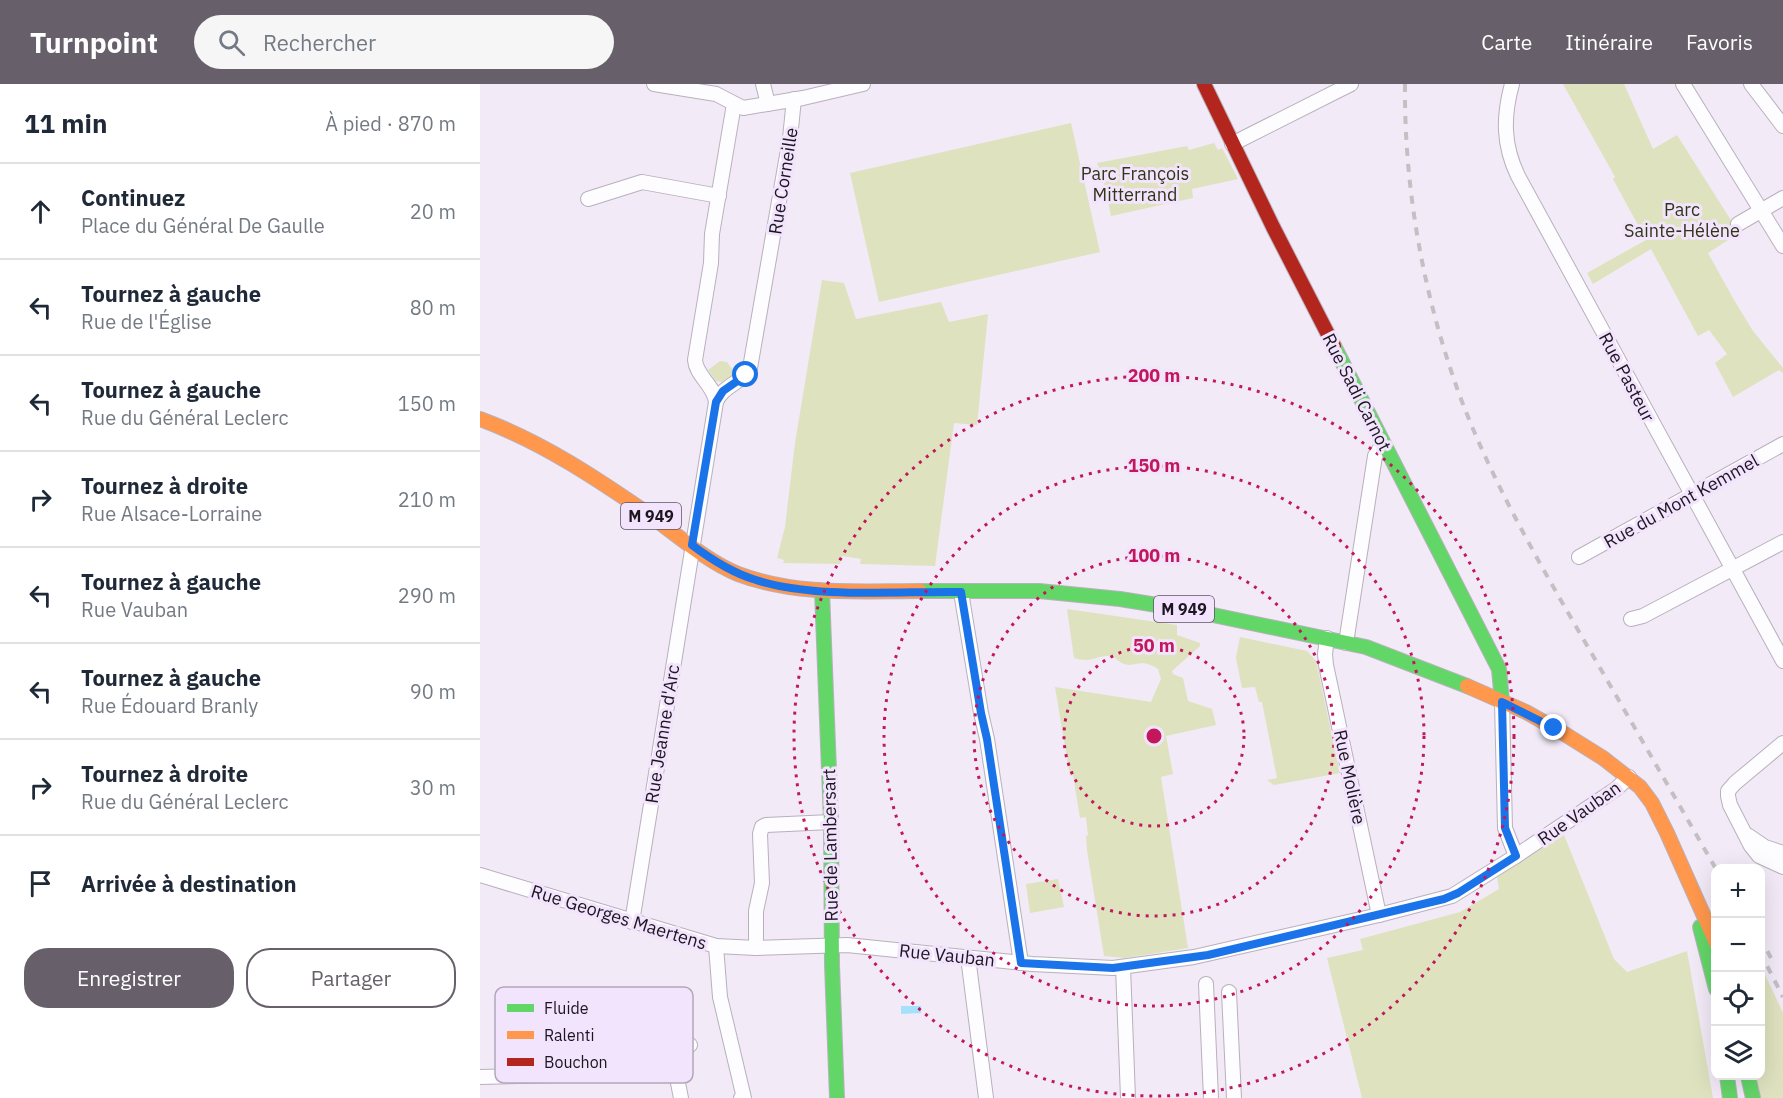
<!DOCTYPE html>
<html lang="fr">
<meta charset="utf-8">
<style>
:root{--surface:#fff;--page:#f6f6f7;--text:#1f2937;--muted:#747a83;--line:#e0e1e3;--accent:#67606b}
body{margin:0;font-family:"IBM Plex Sans",sans-serif;background:var(--page);color:var(--text)}
.controls{position:absolute;right:18px;bottom:18px;display:grid;overflow:hidden;border-radius:12px;box-shadow:0 6px 24px #0002}
.controls button{width:54px;height:54px;display:grid;place-items:center;padding:0;border:0;border-bottom:2px solid var(--line);background:var(--surface);color:var(--text);font:30px sans-serif}
.stop{position:absolute;width:18px;height:18px;margin:-14px;border:4px solid #1a73e8;border-radius:50%;background:#fff}
.stop.end{background:#1a73e8;border-color:#fff;box-shadow:0 2px 6px #0008}
.list{margin:0;padding:0;list-style:none}
h2{display:flex;justify-content:space-between;align-items:center;height:78px;margin:0;padding:0 24px;font-size:26px}
h2 small{font-size:20px;font-weight:400;color:var(--muted)}
.list li{display:grid;grid-template-columns:39px 1fr auto;gap:18px;align-items:center;box-sizing:border-box;height:96px;padding:0 24px;border-top:2px solid var(--line)}
.list b{display:block;font-size:22px;white-space:nowrap}
.list p{margin:0;font-size:20px;white-space:nowrap;color:var(--muted)}
.list em{font-size:20px;font-style:normal;color:var(--muted)}
.actions{display:flex;gap:12px;padding:18px 24px}
.actions a{flex:1;padding:14px 0;border:2px solid var(--accent);border-radius:24px;text-align:center;font-size:21px;color:var(--accent)}
.actions .main{background:var(--accent);color:#fff}
.icon{flex:none;width:33px;height:33px;fill:none;stroke:currentColor;stroke-width:2;stroke-linecap:round;stroke-linejoin:round}
.map{position:relative;flex:none;width:1303px;height:1014px;overflow:hidden}
header{display:flex;align-items:center;gap:36px;box-sizing:border-box;height:84px;padding:0 30px;background:var(--accent);color:#fff}
header strong{font-size:28px}
nav{display:flex;gap:33px;margin-inline-start:auto;font-size:21px}
.search{width:420px;height:54px;background:var(--page);display:flex;align-items:center;gap:15px;box-sizing:border-box;padding:0 21px;border-radius:33px;color:var(--muted);font-size:22px}
main{display:flex}
aside{flex:1;background:var(--surface)}
.map>svg:first-child{display:block}
.green{fill:#dee2bf}
.water{fill:#a4e1fd}
.lines{fill:none;stroke-linecap:round;stroke-linejoin:round}
.street-casing{stroke:#b8b1bc;stroke-width:16}
.fast-casing{stroke:#b8b1bc;stroke-width:16}
.slow-casing{stroke:#b8b1bc;stroke-width:16}
.jam-casing{stroke:#b8b1bc;stroke-width:16}
.street{stroke:#fdfcfe;stroke-width:14}
.fast{stroke:#63d668;stroke-width:14}
.slow{stroke:#ff974d;stroke-width:14}
.jam{stroke:#b3261e;stroke-width:14}
.rail{stroke:#c2c0c3;stroke-width:4;stroke-dasharray:8 8;stroke-linecap:butt}
.route{stroke:#1a73e8;stroke-width:8}
.ring{fill:none;stroke:#c2185b;stroke-width:3;stroke-dasharray:3 6}
.labels{text-anchor:middle;dominant-baseline:central;stroke-width:6;stroke-linejoin:round;paint-order:stroke}
.shield{fill:#f3e4fd;stroke:#5c5462;stroke-width:1.5}
.shield-label{font-size:16px;font-weight:bold;fill:#1c1620}
.park-label{font-size:18px;fill:#2f3515;stroke:#f3e4fd}
.street-label{font-size:18px;fill:#1c1620;stroke:#f3e4fd}
.key{fill:#f3e4fd;stroke:#b2a6bb;stroke-width:1.5}
.key-label{font-size:16px;fill:#1c1620}
.centre{fill:#c2185b;stroke:#f3e4fd;stroke-width:3}
.ring-label{font-size:18px;text-anchor:middle;font-weight:bold;fill:#c2185b;stroke:#f3e4fd;stroke-width:6;stroke-linejoin:round;paint-order:stroke}
</style>
<header>
<strong>Turnpoint</strong>
<div class="search"><svg class="icon" aria-label="search" viewBox="0 0 24 24"><circle cx="10" cy="10" r="6"/><path d="M15 15l6 6"/></svg>Rechercher</div>
<nav><a>Carte</a><a>Itinéraire</a><a>Favoris</a></nav>
</header>
<main>
<aside>
<h2>11 min<small>À pied · 870 m</small></h2>
<ul class="list">
<li><svg class="icon" aria-label="ahead" viewBox="0 0 24 24"><path d="M12 20V5M6 11l6-6 6 6"/></svg><div><b>Continuez</b><p>Place du Général De Gaulle</p></div><em>20 m</em></li>
<li><svg class="icon" aria-label="left" viewBox="0 0 24 24"><path d="M17 20v-9H6M10 6l-5 5 5 5"/></svg><div><b>Tournez à gauche</b><p>Rue de l'Église</p></div><em>80 m</em></li>
<li><svg class="icon" aria-label="left" viewBox="0 0 24 24"><path d="M17 20v-9H6M10 6l-5 5 5 5"/></svg><div><b>Tournez à gauche</b><p>Rue du Général Leclerc</p></div><em>150 m</em></li>
<li><svg class="icon" aria-label="right" viewBox="0 0 24 24"><path d="M7 20v-9h11M14 6l5 5-5 5"/></svg><div><b>Tournez à droite</b><p>Rue Alsace-Lorraine</p></div><em>210 m</em></li>
<li><svg class="icon" aria-label="left" viewBox="0 0 24 24"><path d="M17 20v-9H6M10 6l-5 5 5 5"/></svg><div><b>Tournez à gauche</b><p>Rue Vauban</p></div><em>290 m</em></li>
<li><svg class="icon" aria-label="left" viewBox="0 0 24 24"><path d="M17 20v-9H6M10 6l-5 5 5 5"/></svg><div><b>Tournez à gauche</b><p>Rue Édouard Branly</p></div><em>90 m</em></li>
<li><svg class="icon" aria-label="right" viewBox="0 0 24 24"><path d="M7 20v-9h11M14 6l5 5-5 5"/></svg><div><b>Tournez à droite</b><p>Rue du Général Leclerc</p></div><em>30 m</em></li>
<li><svg class="icon" aria-label="arrive" viewBox="0 0 24 24"><path d="M6 21V4h12l-3 4 3 4H6"/></svg><div><b>Arrivée à destination</b></div></li>
</ul>
<div class="actions"><a class="main">Enregistrer</a><a>Partager</a></div>
</aside>
<div class="map">
<svg width="1303" height="1014" viewBox="0 0 1303 1014">
<rect width="100%" height="100%" fill="#f2eaf7"/>
<!-- green -->
<g class="green">
<path d="M1083 0H1144L1173 65 1197 51 1259 149 1228 169 1254 216 1273 247 1303 284V289L1299 286 1253 313 1235 279 1247 270 1229 246 1218 252 1171 165 1113 200 1107 189 1166 156 1133 95 1135 93Z"/>
<path d="M591 39 620 168 399 218 370 89Z"/>
<path d="M734 59 738 66 742 64 758 95 712 105 713 114 631 132 623 93 617 79 707 62 709 66Z"/>
<path d="M342 196 364 199 376 235 461 218 469 238 508 230 497 341 474 339 455 482 380 480 381 475 362 472 360 480 303 479 304 476 297 474 305 443 315 359Z"/>
<path d="M240 277 247 278 255 289 242 298 236 297 228 286Z"/>
<path d="M587 525 697 541V551L720 559V562L692 587 693 590 703 594 708 617 732 625 736 641 686 652 693 690 681 693 708 864 645 874 624 872 607 766 606 752 608 751 606 733 600 734 593 691 590 692 575 603 671 618 681 595 678 585C655 570 653 592 633 572 617 570 613 580 594 574Z"/>
<path d="M760 553 827 567 836 577 860 689 794 701 787 696 797 694 782 618H779L775 603 762 604 756 574Z"/>
<path d="M1084 751 1134 875 1147 888 1207 867 1233 1014H882L847 874 883 866 880 855 980 828 1019 805 1017 792Z"/>
<path d="M578 795 584 823 550 829 546 800Z"/>
<path d="M1281 882 1303 929V1014H1280L1275 992H1280Z"/>
</g>
<!-- water -->
<path class="water" d="M421 922H441V929L421 930Z"/>
<g class="lines">
<defs>
<g id="street">
<path d="M174 0 236 10 263 24 323 14 383 0"/>
<path d="M283 0 288 20"/>
<path d="M1032 0C1023 33 1023 61 1038 92L1303 577"/>
<path d="M1203 0 1303 162"/>
<path d="M1271 0 1303 42"/>
<path d="M752 60 871 0"/>
<path d="M108 115 162 98 239 112"/>
<path d="M1258 140 1303 114"/>
<path d="M236 318C242 302 262 299 270 284L310 54 314 15"/>
<path d="M1099 473 1303 360"/>
<path d="M481 508 501 629 507 655 541 879"/>
<path d="M1151 535 1163 532 1303 458"/>
<path d="M847 554 845 570 846 581 899 831"/>
<path d="M866 559 895 372 903 360"/>
<path d="M1022 618 1025 744 1036 772"/>
<path d="M1303 659 1255 699 1248 707V712L1250 721 1271 762 1279 772 1303 783"/>
<path d="M1269 752 1285 763 1303 769"/>
<path d="M0 791 236 862 276 864 367 861 552 880 633 884 714 873 899 831 972 812 1036 772 1136 705 1149 693"/>
<path d="M152 838 236 318C234 301 216 292 215 276L231 179 232 150 254 20"/>
<path d="M236 862 240 913 264 1014H261"/>
<path d="M276 864V827L282 799 280 750 282 743 286 741 351 738"/>
<path d="M488 873 506 1014"/>
<path d="M643 883 648 1014"/>
<path d="M726 900 731 1014"/>
<path d="M749 908 754 1014"/>
<path d="M0 993 117 990"/>
<path d="M201 1014 192 969 196 964 210 961"/>
</g>
<g id="fast">
<path d="M854 262 1019 585 1022 618"/>
<path d="M342 507 351 738 352 881 357 1014"/>
<path d="M440 507H559L640 515 714 527 886 563 987 602"/>
<path d="M1220 843 1236 905"/>
<path d="M1247 992 1250 1014"/>
<path d="M1268 992 1273 1014"/>
</g>
<g id="slow">
<path d="M0 335C62 358 116 394 171 432 197 451 228 478 258 490 316 512 379 507 440 507"/>
<path d="M987 602 1046 628 1083 649 1123 674 1160 703 1172 719 1187 749 1236 859"/>
</g>
<path id="jam" d="M724 0 793 143 854 262"/>
</defs>
<!-- street casing -->
<use href="#street" class="street-casing"/>
<!-- fast casing -->
<use href="#fast" class="fast-casing"/>
<!-- slow casing -->
<use href="#slow" class="slow-casing"/>
<!-- jam casing -->
<use href="#jam" class="jam-casing"/>
<!-- street -->
<use href="#street" class="street"/>
<!-- fast -->
<use href="#fast" class="fast"/>
<!-- slow -->
<use href="#slow" class="slow"/>
<!-- jam -->
<use href="#jam" class="jam"/>
<!-- rail -->
<g class="rail">
<path d="M925 0C924 104 943 209 978 307 1009 391 1053 468 1098 546 1144 625 1190 705 1236 785"/>
<path d="M1280 853 1291 874"/>
<path d="M1280 868 1303 913"/>
</g>
</g>
<g class="lines">
<!-- route -->
<path class="route" d="M266 291 243 307 236 318 212 461C232 476 252 489 276 496 335 515 418 507 481 508L501 629 507 655 541 879 633 884 728 871 964 815 978 809 1036 772 1025 744 1022 618 1074 644"/>
</g>
<!-- distance rings -->
<g class="ring">
<circle cx="674" cy="652" r="90"/>
<circle cx="674" cy="652" r="180"/>
<circle cx="674" cy="652" r="270"/>
<circle cx="674" cy="652" r="360"/>
</g>
<g class="labels">
<!-- shield labels -->
<g class="shield">
<rect x="141" y="419" width="60" height="26" rx="4.5"/>
<rect x="674" y="512" width="60" height="26" rx="4.5"/>
</g>
<g class="shield-label">
<text x="171" y="432">M 949</text>
<text x="704" y="525">M 949</text>
</g>
<!-- park labels -->
<g class="park-label">
<text x="655" y="89">Parc François<tspan x="655" dy="21">Mitterrand</tspan></text>
<text x="1202" y="125">Parc<tspan x="1202" dy="21">Sainte-Hélène</tspan></text>
</g>
<!-- street labels -->
<g class="street-label">
<text transform="translate(303 97) rotate(-81)">Rue Corneille</text>
<text transform="translate(1147 293) rotate(62)">Rue Pasteur</text>
<text transform="translate(877 308) rotate(63)">Rue Sadi Carnot</text>
<text transform="translate(1201 417) rotate(-29)">Rue du Mont Kemmel</text>
<text transform="translate(182 650) rotate(-81)">Rue Jeanne d'Arc</text>
<text transform="translate(870 693) rotate(78)">Rue Molière</text>
<text transform="translate(1099 729) rotate(-35)">Rue Vauban</text>
<text transform="translate(350 761) rotate(-91)">Rue de Lambersart</text>
<text transform="translate(139 833) rotate(17)">Rue Georges Maertens</text>
<text transform="translate(467 871) rotate(6)">Rue Vauban</text>
</g>
</g>
<!-- legend -->
<rect x="15" y="903" width="198" height="96" rx="9" class="key"/>
<rect x="27" y="920" width="27" height="8" fill="#63d668"/>
<rect x="27" y="947" width="27" height="8" fill="#ff974d"/>
<rect x="27" y="974" width="27" height="8" fill="#b3261e"/>
<g class="key-label">
<text x="64" y="930">Fluide</text>
<text x="64" y="957">Ralenti</text>
<text x="64" y="984">Bouchon</text>
</g>
<circle cx="674" cy="652" r="9" class="centre"/>
<g class="ring-label">
<text x="674" y="298">200 m</text>
<text x="674" y="388">150 m</text>
<text x="674" y="478">100 m</text>
<text x="674" y="568">50 m</text>
</g>
</svg>
<div class="controls">
<button>+</button>
<button>−</button>
<button><svg class="icon" aria-label="locate" viewBox="0 0 24 24"><circle cx="12" cy="12" r="6"/><path d="M12 2v4M12 18v4M2 12h4M18 12h4"/></svg></button>
<button><svg class="icon" aria-label="layers" viewBox="0 0 24 24"><path d="M12 4l9 5-9 5-9-5zM3 14l9 5 9-5"/></svg></button>
</div>
<div class="stop" style="left:266px;top:291px"></div>
<div class="stop end" style="left:1074px;top:644px"></div>
</div>
</main>
